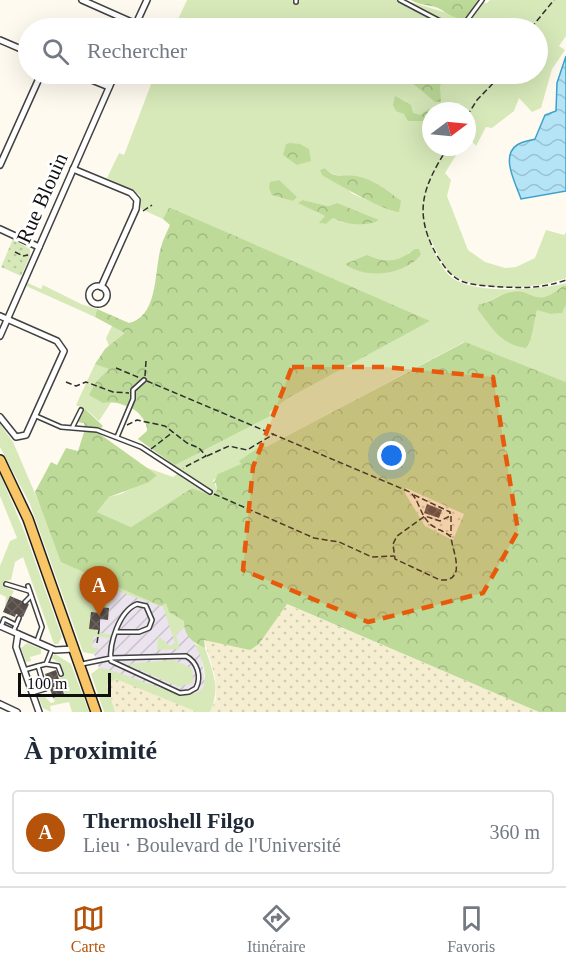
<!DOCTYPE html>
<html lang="fr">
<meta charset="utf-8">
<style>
:root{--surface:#fff;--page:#f6f6f7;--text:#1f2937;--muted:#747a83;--line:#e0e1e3;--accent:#b45309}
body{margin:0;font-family:Georgia,serif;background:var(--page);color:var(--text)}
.compass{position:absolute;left:422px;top:102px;width:54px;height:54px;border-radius:50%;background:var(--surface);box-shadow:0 6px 24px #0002;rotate:74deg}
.scale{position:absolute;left:18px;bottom:15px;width:93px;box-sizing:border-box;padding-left:6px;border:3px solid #0e0e0e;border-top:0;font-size:16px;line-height:21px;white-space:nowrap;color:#0e0e0e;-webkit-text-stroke:4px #fff;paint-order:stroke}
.you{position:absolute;left:392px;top:456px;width:21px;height:21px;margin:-15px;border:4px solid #fff;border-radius:50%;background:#1a73e8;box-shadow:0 0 0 9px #1a73e833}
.badge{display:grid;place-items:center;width:39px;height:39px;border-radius:50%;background:var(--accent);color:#fff;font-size:20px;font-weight:700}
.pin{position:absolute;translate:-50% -50px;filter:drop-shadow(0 2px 3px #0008)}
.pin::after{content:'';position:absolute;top:32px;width:21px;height:18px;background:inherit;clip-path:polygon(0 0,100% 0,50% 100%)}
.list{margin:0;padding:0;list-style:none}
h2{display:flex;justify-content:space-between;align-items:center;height:78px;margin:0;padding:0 24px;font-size:26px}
h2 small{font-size:20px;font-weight:400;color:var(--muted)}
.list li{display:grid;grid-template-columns:39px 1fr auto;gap:18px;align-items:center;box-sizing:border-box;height:84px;margin:0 12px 12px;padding:0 12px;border:2px solid var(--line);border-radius:6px}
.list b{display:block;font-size:22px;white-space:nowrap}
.list p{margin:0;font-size:20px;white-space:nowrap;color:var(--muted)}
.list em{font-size:20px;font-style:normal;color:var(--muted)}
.icon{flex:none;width:33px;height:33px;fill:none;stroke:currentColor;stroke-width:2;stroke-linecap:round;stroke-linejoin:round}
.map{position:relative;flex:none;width:566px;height:712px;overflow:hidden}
.search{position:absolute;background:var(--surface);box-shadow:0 6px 24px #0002;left:18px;right:18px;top:18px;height:66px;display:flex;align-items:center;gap:15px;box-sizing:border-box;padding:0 21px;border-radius:33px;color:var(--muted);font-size:22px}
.sheet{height:174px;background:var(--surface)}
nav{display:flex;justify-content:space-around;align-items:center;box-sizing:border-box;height:84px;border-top:2px solid var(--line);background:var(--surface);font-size:16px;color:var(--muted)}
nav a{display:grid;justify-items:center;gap:3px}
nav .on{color:var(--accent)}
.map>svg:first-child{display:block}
.industrial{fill:url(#industrial-furrows)}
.farmland{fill:url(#farmland-dots)}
.grass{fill:#d7e9b9;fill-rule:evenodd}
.forest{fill:url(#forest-crowns);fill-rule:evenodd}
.park{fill:url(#park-dots)}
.water{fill:url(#water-waves);stroke:#3ba2cd;stroke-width:1.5}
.building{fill:url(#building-cross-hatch)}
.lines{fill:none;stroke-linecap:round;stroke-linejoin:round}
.service-casing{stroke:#414141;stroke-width:6}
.minor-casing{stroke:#414141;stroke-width:8}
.primary-casing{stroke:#1f1f1f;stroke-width:12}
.path{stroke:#303030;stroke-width:1.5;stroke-dasharray:6 3;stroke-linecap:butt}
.service{stroke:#fff;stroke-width:3}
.minor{stroke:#fff;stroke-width:5}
.primary{stroke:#f8c667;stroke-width:9}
.marked{fill:#e8590c;fill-opacity:0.2;stroke:#e8590c;stroke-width:4.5;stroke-dasharray:12 8;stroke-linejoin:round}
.labels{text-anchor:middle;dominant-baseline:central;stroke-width:6;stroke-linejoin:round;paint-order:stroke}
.street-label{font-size:21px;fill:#0e0e0e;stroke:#fff}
</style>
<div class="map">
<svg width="566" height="712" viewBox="0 0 566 712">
<defs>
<pattern id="industrial-furrows" width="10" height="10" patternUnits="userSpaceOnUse" patternTransform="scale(1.5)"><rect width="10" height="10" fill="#ebe3ed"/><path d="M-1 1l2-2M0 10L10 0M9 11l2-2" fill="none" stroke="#c8c2ca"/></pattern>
<pattern id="farmland-dots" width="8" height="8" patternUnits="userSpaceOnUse" patternTransform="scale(1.5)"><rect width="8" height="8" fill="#f5eed0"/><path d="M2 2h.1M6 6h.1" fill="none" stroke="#d1cbb1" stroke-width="1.8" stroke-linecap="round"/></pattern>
<pattern id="forest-crowns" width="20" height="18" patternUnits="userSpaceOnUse" patternTransform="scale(1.5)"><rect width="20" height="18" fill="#bdda98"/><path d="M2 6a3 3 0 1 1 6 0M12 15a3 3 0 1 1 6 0" fill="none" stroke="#a1ba82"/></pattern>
<pattern id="park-dots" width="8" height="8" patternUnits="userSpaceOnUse" patternTransform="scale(1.5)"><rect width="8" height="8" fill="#d7e9b9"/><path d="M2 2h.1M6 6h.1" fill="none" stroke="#b7c79e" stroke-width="1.8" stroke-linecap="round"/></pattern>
<pattern id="water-waves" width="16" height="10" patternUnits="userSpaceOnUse" patternTransform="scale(1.5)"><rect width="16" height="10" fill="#b4e4f6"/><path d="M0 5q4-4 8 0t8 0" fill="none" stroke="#9ac2d2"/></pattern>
<pattern id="building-cross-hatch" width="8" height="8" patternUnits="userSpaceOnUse" patternTransform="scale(1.5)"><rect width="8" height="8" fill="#574e4a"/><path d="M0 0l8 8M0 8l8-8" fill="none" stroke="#6a6360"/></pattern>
</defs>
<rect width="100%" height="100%" fill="#fffaef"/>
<!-- industrial -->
<path class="industrial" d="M61 562 161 606 184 621V627L201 654 205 683 202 691 189 698H178L99 668Z"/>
<!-- farmland -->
<g class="farmland">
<path d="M406 488 464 513 453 540 425 526 405 493Z"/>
<path d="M286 604 539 712H210L216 699 215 676 204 640 259 644Z"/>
<path d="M116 679 122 680 197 712H115L107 684Z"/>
</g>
<!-- grass -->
<g class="grass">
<path d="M187 0H292L294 4 299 0H396L450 27C468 28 474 17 482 3H487L490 0H566V36L559 46 565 50 552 69 541 108 532 112 519 98 514 111 492 128 486 127 476 146 471 140 467 143V111H431V147H461L445 173 451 180 447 196 468 250 485 262 505 268 516 267 535 258 546 230 564 235 566 232V278C539 289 478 293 453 275 442 267 437 252 431 240L429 241C435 254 440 267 451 277 473 295 540 290 566 283V286C558 288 554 296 546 298 532 302 523 289 509 292 497 295 491 303 479 304L477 309 482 315 531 339 537 309 551 314 561 313 566 305V382L464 342 240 461 241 464 213 480 217 490 211 496 192 488 131 527 97 512 109 497 121 494 157 475 145 467 173 477 181 471 138 439 147 431 148 426 136 410 112 401 99 421 88 411 76 405 95 364 109 346 106 338 113 324 125 332 430 322 171 208 163 219 141 209 140 195 107 178 119 153 124 155 155 74H538V28H174ZM325 168C337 181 352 173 365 180 376 187 386 202 395 212L353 194 321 170ZM303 200 328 206 337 203 368 221 365 224 341 222 333 218 326 224 320 223 326 216 318 213ZM410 252 421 255C411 268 393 273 378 271L382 262 403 259Z"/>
<path d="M404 0 467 19C451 29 419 9 404 0Z"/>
<path d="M28 283 41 289 43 285 81 304 97 309 95 317 26 286Z"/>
<path d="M0 424 13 442 46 519 163 603 166 602 184 621V627L176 635 180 649 157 650 158 636 170 646 175 643 163 607 112 589 94 579 90 586 99 592 96 598 111 599 107 608 100 607V613L91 612 98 632 111 635 110 638 94 636 92 647 99 649 93 654 83 652 30 504 0 447Z"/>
<path d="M0 474 25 533 62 637 58 644H54L23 557 15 562 11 580 5 581 3 586 14 591 5 608 6 597 0 594V566L10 541 17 538 0 496Z"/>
<path d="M27 643 41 649V654L30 657 31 661 26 662 21 648Z"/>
<path d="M194 644 205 648C213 672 221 689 210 712H197L116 679 107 685 115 712H104L91 674 99 668C121 668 196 712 204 685 207 671 201 655 194 644Z"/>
<path d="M55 654 71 664 89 712H72L69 702 50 706 51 712 43 708 38 696 41 693 51 703 55 702 53 698 64 694 59 678 64 676 60 663 51 658Z"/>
<path d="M173 660 191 668 194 679 192 683 179 687 127 664Z"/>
</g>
<!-- forest -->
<g class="forest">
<path d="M411 0H478L467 19C455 19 448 14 440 9 434 5 421 6 411 0Z"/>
<path d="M414 74H447L440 86 441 102H435L411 82Z"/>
<path d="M395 96 411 105 413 113 420 115 429 109 432 111 426 121H408L404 114 396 111 393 105Z"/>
<path d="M290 143 300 144 309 149 311 161 297 165 283 155 286 144Z"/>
<path d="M325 168C336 180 343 174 355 176 371 178 389 191 401 201L399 212C388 213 335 183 322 175L320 170Z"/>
<path d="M279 180 297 197 293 201 272 195 269 188 270 182Z"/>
<path d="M303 200 328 206 337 203 379 220C368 227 346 225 333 218L326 224 319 223 325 216 298 203Z"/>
<path d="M169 208H171L430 321 288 398 269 412 270 416 175 465 138 439 147 431C148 411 119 399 103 403L89 395 96 382 109 369 95 364 105 349 125 333 95 317 97 309 129 323C159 316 154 270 161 247 163 239 167 232 170 225L163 219Z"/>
<path d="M415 249H419L421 255C405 275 366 280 345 264L367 255C388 264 398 262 415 249Z"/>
<path d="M563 286H566V305L562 313 551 314 537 310 531 339 526 348C498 343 494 329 477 309L479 304C492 303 497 295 510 292 534 287 533 311 563 286Z"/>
<path d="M465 342 566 382V712H539L287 604 259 644 250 650 204 640 205 648C193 644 183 634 184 621L169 612 166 603 161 606 61 562 35 492 51 462 57 465 66 448 78 451 85 429 84 423 78 422 85 409 103 426 97 432 157 475 149 482 109 497 97 512 131 527 192 488 212 496 217 490 216 483 213 484 218 474 241 464 239 461 262 445 266 447ZM406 488 464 514 453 540 425 526 405 493Z"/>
</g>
<!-- park -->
<path class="park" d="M13 239 30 249V256L21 276 1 267Z"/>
<!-- water -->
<path class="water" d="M566 56V191L521 199C516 184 500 156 517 145 523 141 529 141 535 139L545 115 556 111 557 83Z"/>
<!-- building -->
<g class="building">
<path d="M427 504 442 510 439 518 424 513Z"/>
<path d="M10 596 29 604 23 617 16 614 15 617 3 612Z"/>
<path d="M100 607 109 608 108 620 100 619V630L89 629 91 612 100 613Z"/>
<path d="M56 670 64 694 53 698 45 674Z"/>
</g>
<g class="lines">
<defs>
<g id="service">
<path d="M400 0 438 20 454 25 465 23 482 0"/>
<path d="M296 2V0"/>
<path d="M36 416 61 427 97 430 141 447 210 492"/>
<path d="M73 426 81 410"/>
<path d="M117 437 133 399V390L144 380"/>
<path d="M6 584 29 591"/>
<path d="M28 586 42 627 37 641"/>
<path d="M25 602 31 596"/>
<path d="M1 627 4 619 16 625"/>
<path d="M13 632 19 618"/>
<path d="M46 664 58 666 61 674"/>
<path d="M82 664 111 658 186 656C197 662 202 676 196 688L189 692 180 693 111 661C109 644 119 611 137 604L146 606 152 620 149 628 139 632H117"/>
<path d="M38 666 46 664 52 649"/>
<path d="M24 670 38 666 45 689 32 693"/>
</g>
<g id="minor">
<path d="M82 0 136 24"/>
<path d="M134 28 147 0"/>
<path d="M0 40 28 52"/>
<path d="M77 74 109 87"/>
<path d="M0 165 41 74"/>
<path d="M73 169 131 193 137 200 136 209 101 287"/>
<path d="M0 229 39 247"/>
<circle cx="98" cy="295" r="9"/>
<path d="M0 316 57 341 64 351 26 435 16 437 0 417"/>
<path d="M0 336 115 74"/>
<path d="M0 626 55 650 74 649"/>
<path d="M18 634 16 647 39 712"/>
<path d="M0 704 17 712"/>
</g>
<path id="primary" d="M0 460 28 519 96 712"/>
</defs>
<!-- service casing -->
<use href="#service" class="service-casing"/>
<!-- minor casing -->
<use href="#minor" class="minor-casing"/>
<!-- primary casing -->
<use href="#primary" class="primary-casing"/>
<!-- path -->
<g class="path">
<path d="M531 28 554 0"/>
<path d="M467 116 477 100 502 74"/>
<path d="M448 147C423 187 413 211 436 254 443 265 449 275 461 281 474 286 489 286 502 287 525 288 544 288 566 280"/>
<path d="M143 211 152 205"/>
<path d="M15 252 23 256 28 255"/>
<path d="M116 368 140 378"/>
<path d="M145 376 146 361"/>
<path d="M147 381 410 492C419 500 420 514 429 523 435 529 445 531 451 537 452 550 468 582 440 580L395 559 393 544 397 536 425 516 440 521 450 516V512L412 494"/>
<path d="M66 382 76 386 86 382 113 392 129 393"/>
<path d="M127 425 137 420 165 426 187 443 199 448 206 456 183 468"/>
<path d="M151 449 173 432"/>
<path d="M207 456 229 446 247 450 274 434"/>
<path d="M214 494 314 538 339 542 372 557 394 556"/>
<path d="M451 516V535"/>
<path d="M97 643 99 630"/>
</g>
<!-- service -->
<use href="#service" class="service"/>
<!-- minor -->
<use href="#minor" class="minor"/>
<!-- primary -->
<use href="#primary" class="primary"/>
</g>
<!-- marked area -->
<path class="marked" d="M292 367H385L493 377 518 531 483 593 368 622 243 570 253 467Z"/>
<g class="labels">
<!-- street labels -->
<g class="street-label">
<text transform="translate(42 198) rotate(-66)">Rue Blouin</text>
</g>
</g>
</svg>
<svg class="compass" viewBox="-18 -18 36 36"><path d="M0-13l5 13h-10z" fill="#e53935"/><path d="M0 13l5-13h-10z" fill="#747a83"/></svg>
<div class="scale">100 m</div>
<div class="you"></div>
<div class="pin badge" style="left:99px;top:616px">A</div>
<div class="search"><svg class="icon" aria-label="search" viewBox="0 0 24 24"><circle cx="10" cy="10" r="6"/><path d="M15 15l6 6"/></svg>Rechercher</div>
</div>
<section class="sheet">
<h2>À proximité<small></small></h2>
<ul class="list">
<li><span class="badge">A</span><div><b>Thermoshell Filgo</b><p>Lieu · Boulevard de l'Université</p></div><em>360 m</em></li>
</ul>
</section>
<nav>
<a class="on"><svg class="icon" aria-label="map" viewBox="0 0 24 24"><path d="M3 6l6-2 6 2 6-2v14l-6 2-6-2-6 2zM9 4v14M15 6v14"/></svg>Carte</a>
<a><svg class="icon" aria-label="directions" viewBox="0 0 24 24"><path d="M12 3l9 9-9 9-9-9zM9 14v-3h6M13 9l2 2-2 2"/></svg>Itinéraire</a>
<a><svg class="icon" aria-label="saved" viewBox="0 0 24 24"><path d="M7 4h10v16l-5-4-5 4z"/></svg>Favoris</a>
</nav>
